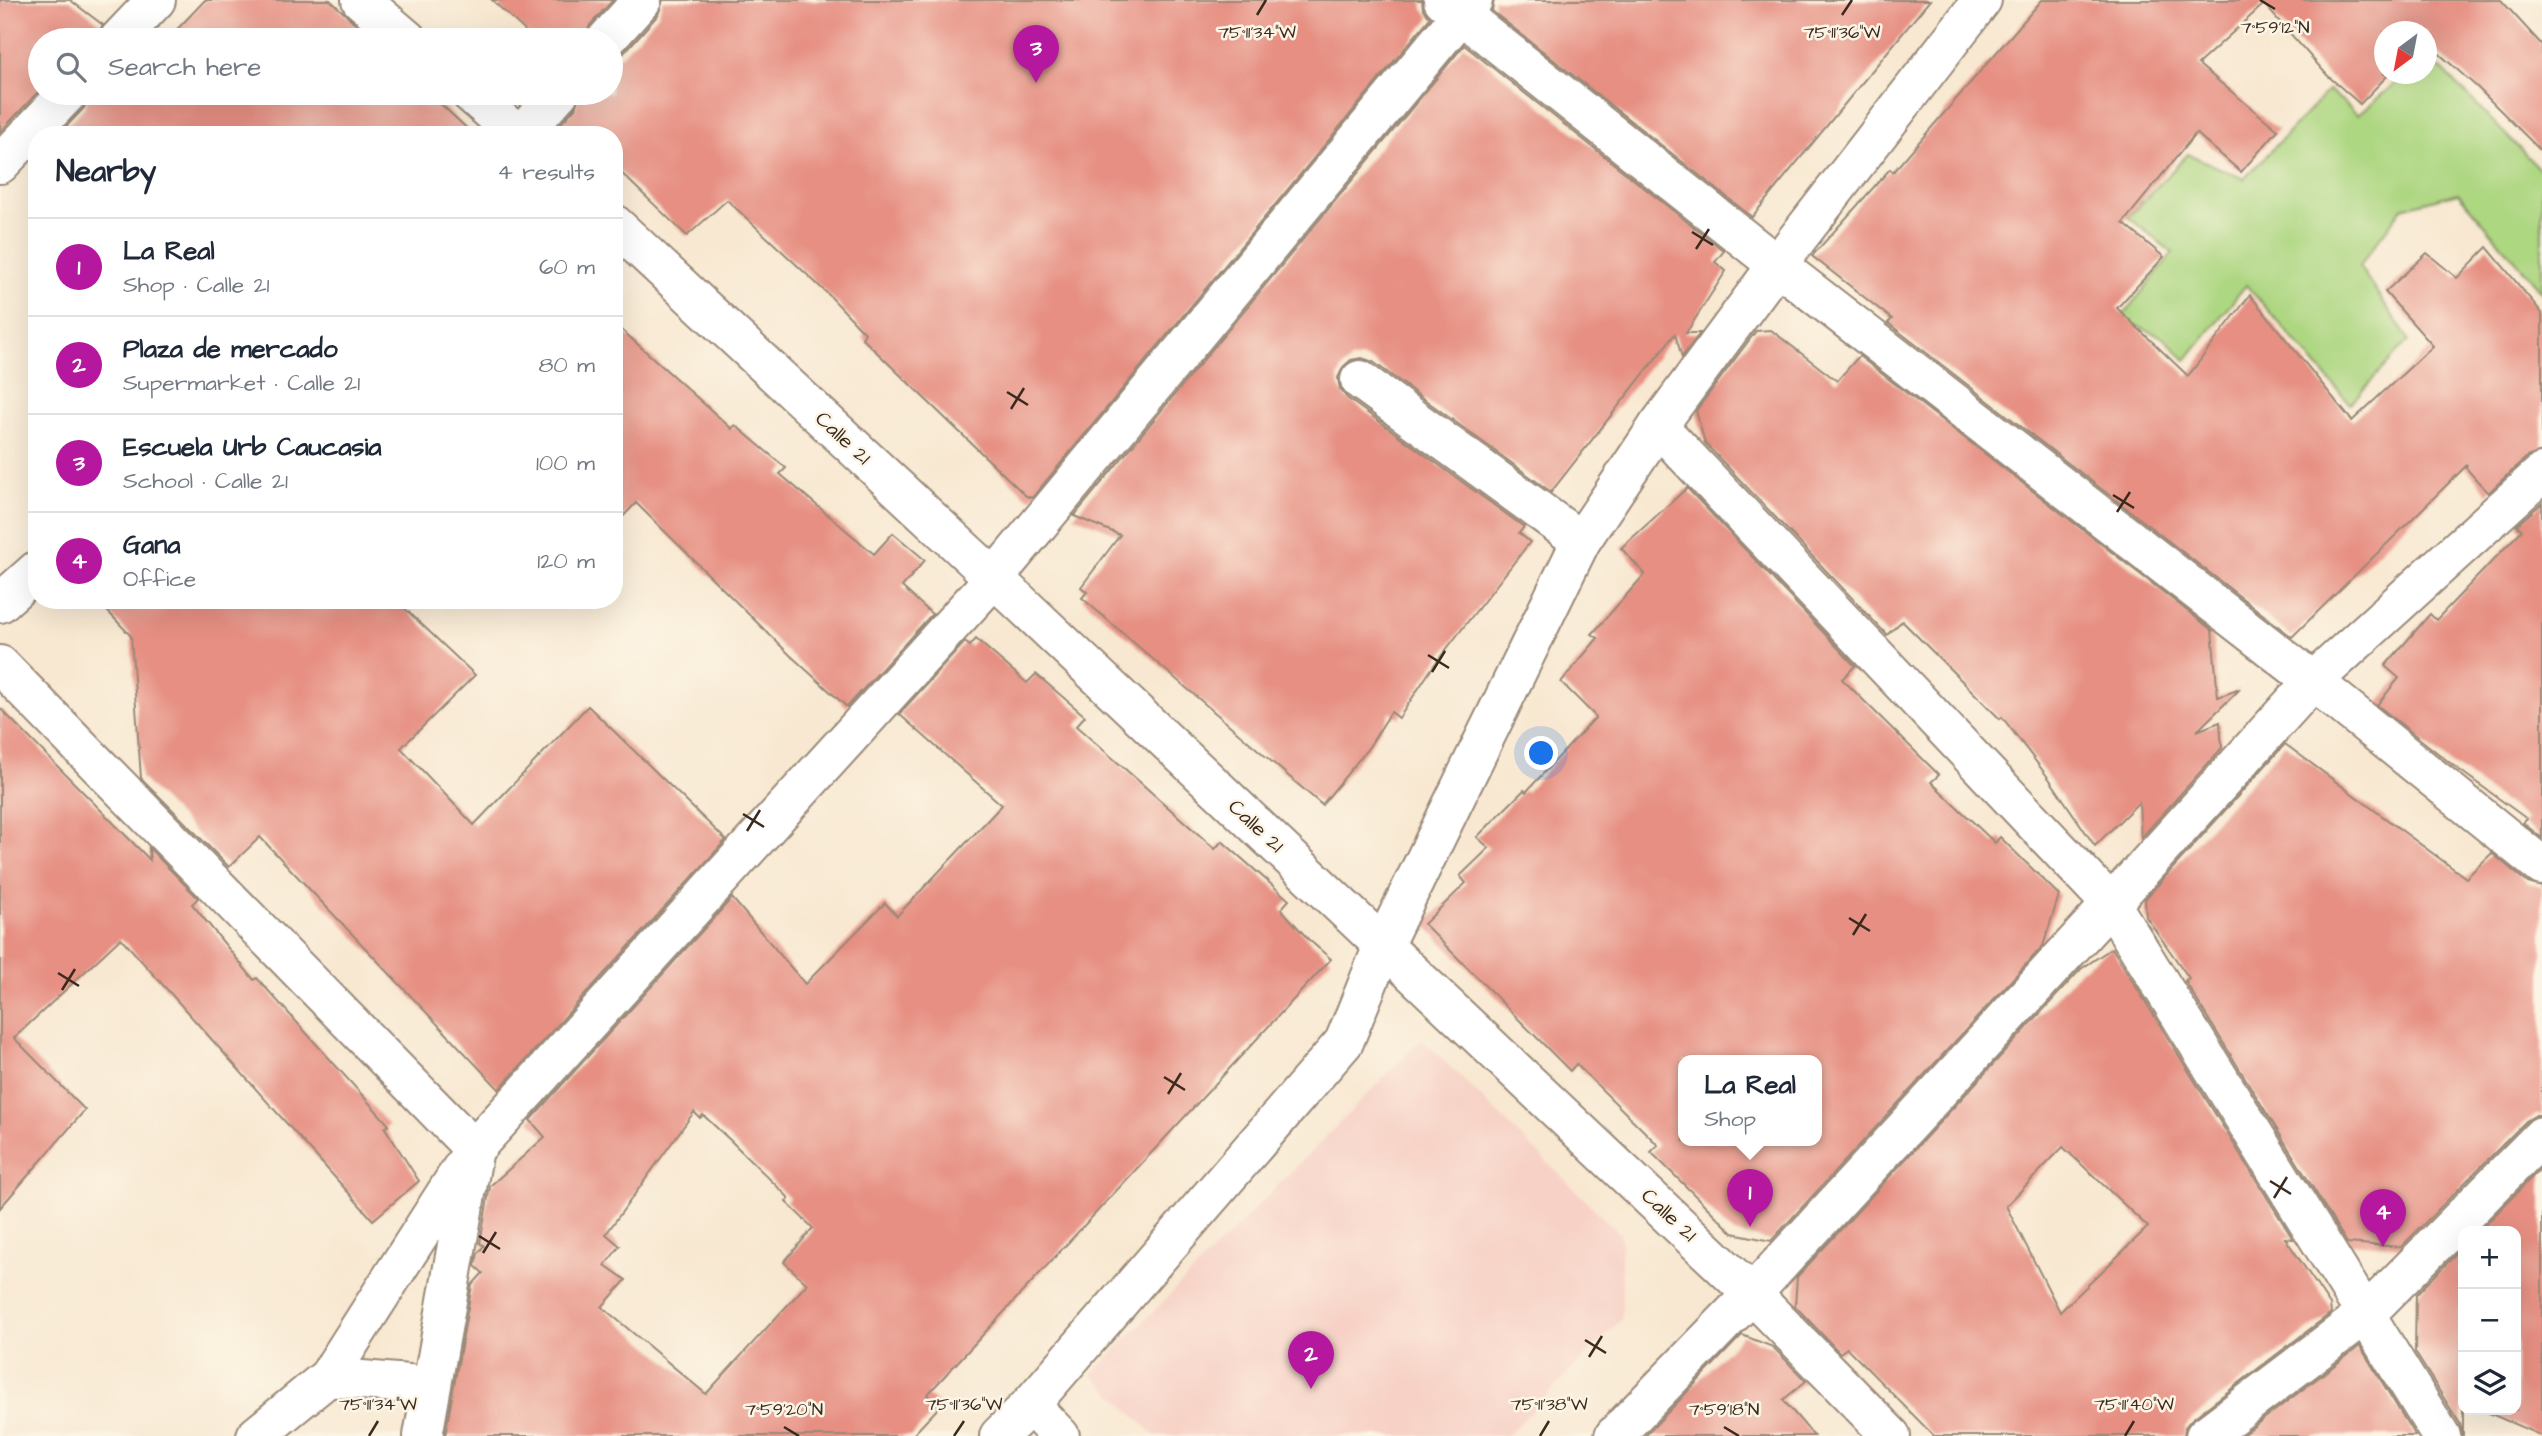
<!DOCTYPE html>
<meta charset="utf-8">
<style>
:root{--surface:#fff;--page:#f6f6f7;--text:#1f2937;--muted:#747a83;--line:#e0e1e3;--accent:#b5179e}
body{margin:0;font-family:"Architects Daughter",sans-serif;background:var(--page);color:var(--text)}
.controls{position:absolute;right:21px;bottom:21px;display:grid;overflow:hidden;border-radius:14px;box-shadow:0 7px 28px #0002}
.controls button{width:63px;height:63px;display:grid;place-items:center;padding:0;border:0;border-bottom:2px solid var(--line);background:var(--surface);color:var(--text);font:35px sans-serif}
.compass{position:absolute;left:2374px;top:21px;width:63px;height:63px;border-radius:50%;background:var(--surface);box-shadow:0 7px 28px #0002;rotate:212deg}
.you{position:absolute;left:1542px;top:754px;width:24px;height:24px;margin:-18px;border:5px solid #fff;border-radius:50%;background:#1a73e8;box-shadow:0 0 0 10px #1a73e833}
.badge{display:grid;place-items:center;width:46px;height:46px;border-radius:50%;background:var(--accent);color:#fff;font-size:23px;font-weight:700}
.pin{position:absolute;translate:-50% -58px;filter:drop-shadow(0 2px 4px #0008)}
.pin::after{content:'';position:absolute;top:37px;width:24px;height:21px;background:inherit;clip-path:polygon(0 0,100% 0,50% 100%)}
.popup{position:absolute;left:1678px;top:1055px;width:144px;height:91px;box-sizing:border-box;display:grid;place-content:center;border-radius:14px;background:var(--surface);filter:drop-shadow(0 2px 5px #0005);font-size:23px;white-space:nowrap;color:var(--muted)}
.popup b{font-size:26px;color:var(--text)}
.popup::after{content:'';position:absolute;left:50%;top:100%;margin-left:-14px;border:14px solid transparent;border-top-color:var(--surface)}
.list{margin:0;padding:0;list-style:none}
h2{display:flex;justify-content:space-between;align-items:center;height:91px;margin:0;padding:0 28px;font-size:30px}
h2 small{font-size:23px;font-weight:400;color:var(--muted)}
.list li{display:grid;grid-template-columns:46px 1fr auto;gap:21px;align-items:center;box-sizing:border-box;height:98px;padding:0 28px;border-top:2px solid var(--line)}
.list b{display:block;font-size:26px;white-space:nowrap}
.list p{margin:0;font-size:23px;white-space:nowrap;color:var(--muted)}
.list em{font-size:23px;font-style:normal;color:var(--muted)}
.icon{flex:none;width:38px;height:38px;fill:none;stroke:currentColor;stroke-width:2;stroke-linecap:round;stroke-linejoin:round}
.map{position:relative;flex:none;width:2542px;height:1436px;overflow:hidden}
.search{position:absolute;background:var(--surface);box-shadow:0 7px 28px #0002;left:28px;top:28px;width:595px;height:77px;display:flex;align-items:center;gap:18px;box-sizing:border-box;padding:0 24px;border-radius:38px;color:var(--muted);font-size:26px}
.panel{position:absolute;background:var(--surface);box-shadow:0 7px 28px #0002;left:28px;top:126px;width:595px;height:483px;border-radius:28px}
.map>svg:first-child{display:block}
.built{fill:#f7d1c6}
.green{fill:#aed782;stroke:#748050;stroke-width:2}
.building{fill:#e68f82;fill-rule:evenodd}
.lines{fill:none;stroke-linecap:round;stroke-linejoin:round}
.minor-casing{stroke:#9a8978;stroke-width:42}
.minor{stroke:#fff;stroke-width:38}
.ticks{fill:none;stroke:#3b2a1e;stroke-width:2.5}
.labels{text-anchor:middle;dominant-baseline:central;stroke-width:5;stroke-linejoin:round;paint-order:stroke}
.street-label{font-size:21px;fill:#3b2a1e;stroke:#fcf5e5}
.ticks-label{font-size:18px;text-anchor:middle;fill:#3b2a1e;stroke:#fcf5e5;stroke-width:5;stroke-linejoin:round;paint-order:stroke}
</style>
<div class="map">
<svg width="2542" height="1436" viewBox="0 0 2542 1436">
<rect width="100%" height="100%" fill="#fcf5e5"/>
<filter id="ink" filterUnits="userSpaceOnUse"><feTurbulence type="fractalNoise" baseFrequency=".0143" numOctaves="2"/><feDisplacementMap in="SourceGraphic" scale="14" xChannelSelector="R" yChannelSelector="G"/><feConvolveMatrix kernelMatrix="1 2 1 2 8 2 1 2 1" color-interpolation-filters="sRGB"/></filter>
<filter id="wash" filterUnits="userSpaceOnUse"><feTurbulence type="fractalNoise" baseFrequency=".00686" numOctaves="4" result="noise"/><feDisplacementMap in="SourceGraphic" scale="28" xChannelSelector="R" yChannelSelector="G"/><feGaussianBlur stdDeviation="1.57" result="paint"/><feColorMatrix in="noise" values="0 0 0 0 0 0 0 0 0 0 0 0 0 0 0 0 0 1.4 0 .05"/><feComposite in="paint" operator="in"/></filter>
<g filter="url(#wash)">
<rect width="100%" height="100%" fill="#f8e8d1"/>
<!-- built -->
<path class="built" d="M1422 1039 1621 1235 1622 1319 1507 1436H1155L1092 1374Z"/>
<!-- green -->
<path class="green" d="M2427 65 2442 69 2542 172V292L2458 193 2402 208 2359 266 2409 340 2350 404 2246 285 2186 360 2163 337 2120 319 2173 253 2128 217 2188 154 2244 179 2329 90 2358 115 2406 74H2426Z"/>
<g id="blocks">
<!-- building -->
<g class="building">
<path d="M0 0H70L103 25 97 34V40H40V90L0 132Z"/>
<path d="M205 0H330L373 40H167Z"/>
<path d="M492 0H613L590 25 585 40H535Z"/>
<path d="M663 0H1422L1423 9 1430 18 1032 498 1026 496 862 338 865 333 830 296 727 200 687 236 614 166V135H551L575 108 580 93H611V61L622 55 658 15Z"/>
<path d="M1494 0H1930L1752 217 1492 11Z"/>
<path d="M2042 0H2501L2542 45V152L2478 88 2426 42V32H2384V74H2389L2360 104 2327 75 2264 4 2198 64 2278 130 2241 172 2196 133 2123 223 2164 257 2117 308 2188 376 2250 295 2352 421 2433 346 2385 292 2427 253 2457 278 2487 247 2542 313V452L2527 457 2488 493 2466 468 2467 465 2292 637 1888 323 1892 319 1812 256 1890 169 1893 172Z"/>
<path d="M1464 45 1724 251 1715 262 1726 271 1686 333H1700L1682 357 1675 334 1551 492 1373 362 1362 358 1351 360 1343 367 1338 378 1340 389 1347 398 1524 527 1519 533 1530 542 1434 665 1399 718 1391 712 1369 747 1322 805 1082 598 1087 592 1081 587 1120 535 1074 516Z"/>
<path d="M89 93H429L474 135H58L84 108Z"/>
<path d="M614 323 732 429 735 425 786 468 780 474 874 554 893 533 925 560 902 587 932 614 847 707 790 655 636 503 614 526Z"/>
<path d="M1771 330 1837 381 1859 356 2212 630 2218 697 2240 689 2197 731 2220 722 2222 748 2141 838 2139 802 2095 846 2050 780 2002 717 2000 719 1902 621 1887 635 1705 443 1696 411 1756 331Z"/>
<path d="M1687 488 1855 666 1842 679 1939 775 1931 782 1995 843 2000 837 2059 895 2043 946 1771 1241 1733 1233 1651 1152 1658 1145 1576 1064 1570 1071 1424 924 1466 883 1460 876 1489 848 1477 837 1524 790 1526 792 1596 717 1561 682 1598 638 1592 634 1645 574 1621 548ZM1684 1061H1816V1141H1684Z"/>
<path d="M2542 503V838L2523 823 2527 819 2454 766 2377 705 2399 678 2385 666 2430 614 2436 620 2522 530 2517 525Z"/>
<path d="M97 600H396L475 675 401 748 474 825 588 706 726 840 499 1089 260 837 229 867 141 778 131 636Z"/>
<path d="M976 639 1027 683 1036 674 1085 716 1076 726 1124 768 1215 849 1222 841 1289 900 1281 909 1308 939 1331 959 927 1395 940 1406 912 1436H445L472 1285 483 1273 475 1266 478 1253 484 1246 480 1243 490 1186 545 1137 530 1120 732 898 805 984 885 903 897 916 1002 805 899 714 965 642 970 646ZM694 1112 700 1118 703 1115 730 1140 789 1198 786 1202 813 1228 784 1262 807 1284 706 1394 602 1307 626 1280 605 1265 620 1246 606 1234Z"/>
<path d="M0 708 150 860 149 848 198 898 192 904 254 980 257 978 389 1125 385 1128 419 1181 373 1220 121 938 14 1038 85 1110 0 1208Z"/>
<path d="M2285 744 2466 878 2492 853 2528 883 2542 887V1115H2536L2526 1121 2401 1247 2347 1243 2185 981 2189 978 2146 917 2145 899Z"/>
<path d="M2112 948 2293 1239 2285 1238 2330 1305 2331 1313 2192 1419 2185 1427 2184 1436H1934L1847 1348 1840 1353 1795 1306 1797 1277 2081 969ZM2063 1147 2148 1227 2060 1312 2006 1206Z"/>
<path d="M2542 1167V1436L2482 1410H2516V1231H2479Z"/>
<path d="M2463 1247V1436L2460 1424 2415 1352 2416 1295Z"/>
<path d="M1742 1335 1773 1347 1806 1381 1783 1400 1814 1436H1645Z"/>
<path d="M2360 1346 2415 1436H2241Z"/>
</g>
</g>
</g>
<g filter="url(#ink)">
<use href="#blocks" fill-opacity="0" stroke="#9a8978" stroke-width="2"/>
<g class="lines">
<defs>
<g id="minor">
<path d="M361 0 408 40"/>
<path d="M1443 0 1777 265 2313 681 2542 866"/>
<path d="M118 40 156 0"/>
<path d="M606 40 642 0"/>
<path d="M470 93 518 135"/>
<path d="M521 135 559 93"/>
<path d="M0 164 68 93"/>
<path d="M614 224 994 578 1752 1294 1891 1436"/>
<path d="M1360 380 1581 541"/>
<path d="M1658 426 2111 904 2441 1436"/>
<path d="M0 603 37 570"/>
<path d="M0 665 474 1149 423 1436"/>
<path d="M328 1377 431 1386"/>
<path d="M1030 1405 1060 1436"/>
<path d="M256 1436 328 1377 474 1149 994 578 1473 0"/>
<path d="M999 1436 1030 1405 1344 1042 1383 946 1581 541 1658 426 1777 265 1982 0"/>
<path d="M1614 1436 1752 1294 2111 904 2313 681 2542 473"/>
<path d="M2205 1436 2366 1314 2542 1136"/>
</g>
</defs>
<!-- minor casing -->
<use href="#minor" class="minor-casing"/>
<!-- minor -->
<use href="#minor" class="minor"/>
</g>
</g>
<!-- ticks -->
<path class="ticks" d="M2260 0 2275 9M1257 15 1266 0M1842 15 1852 0M1692 232 1713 245M1696 249 1709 229M1007 392 1028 405M1011 409 1024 388M2113 495 2134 508M2117 512 2130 492M1428 655 1449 668M1432 672 1445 651M743 814 764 827M747 831 760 810M1849 918 1870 931M1853 935 1866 914M58 973 79 986M62 990 75 969M1164 1077 1185 1090M1168 1094 1181 1073M2270 1181 2291 1194M2274 1198 2287 1177M479 1236 500 1249M483 1253 496 1232M1585 1340 1606 1353M1589 1357 1602 1336M784 1427 799 1436M1724 1427 1739 1436M369 1436 378 1421M954 1436 964 1421M1540 1436 1549 1421M2125 1436 2134 1421"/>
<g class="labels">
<!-- street labels -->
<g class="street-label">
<text transform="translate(843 438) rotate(43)">Calle 21</text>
<text transform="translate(1256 826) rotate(43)">Calle 21</text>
<text transform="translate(1669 1215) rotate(43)">Calle 21</text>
</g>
</g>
<g class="ticks-label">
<text x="2275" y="33">7°59'12"N</text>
<text x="1257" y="38">75°11'34"W</text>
<text x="1842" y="38">75°11'36"W</text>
<text x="378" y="1410">75°11'34"W</text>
<text x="964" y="1410">75°11'36"W</text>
<text x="1549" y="1410">75°11'38"W</text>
<text x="2134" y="1410">75°11'40"W</text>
<text x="784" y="1415">7°59'20"N</text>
<text x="1724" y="1415">7°59'18"N</text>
</g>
</svg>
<div class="controls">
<button>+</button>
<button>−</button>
<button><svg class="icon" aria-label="layers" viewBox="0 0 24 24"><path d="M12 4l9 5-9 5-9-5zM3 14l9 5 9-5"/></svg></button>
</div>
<svg class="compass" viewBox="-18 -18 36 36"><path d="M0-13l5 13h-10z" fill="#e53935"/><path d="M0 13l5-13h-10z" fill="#747a83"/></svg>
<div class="you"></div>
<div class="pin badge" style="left:1750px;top:1227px">1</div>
<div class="popup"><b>La Real</b>Shop</div>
<div class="pin badge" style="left:1311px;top:1389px">2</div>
<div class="pin badge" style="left:1036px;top:83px">3</div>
<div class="pin badge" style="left:2383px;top:1247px">4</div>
<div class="search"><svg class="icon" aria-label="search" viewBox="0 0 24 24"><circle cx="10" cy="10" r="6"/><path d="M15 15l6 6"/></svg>Search here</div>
<section class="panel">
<h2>Nearby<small>4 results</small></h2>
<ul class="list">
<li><span class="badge">1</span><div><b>La Real</b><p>Shop · Calle 21</p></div><em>60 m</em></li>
<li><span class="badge">2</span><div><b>Plaza de mercado</b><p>Supermarket · Calle 21</p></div><em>80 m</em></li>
<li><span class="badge">3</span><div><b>Escuela Urb Caucasia</b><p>School · Calle 21</p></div><em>100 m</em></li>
<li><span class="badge">4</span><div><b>Gana</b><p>Office</p></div><em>120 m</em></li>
</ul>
</section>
</div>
